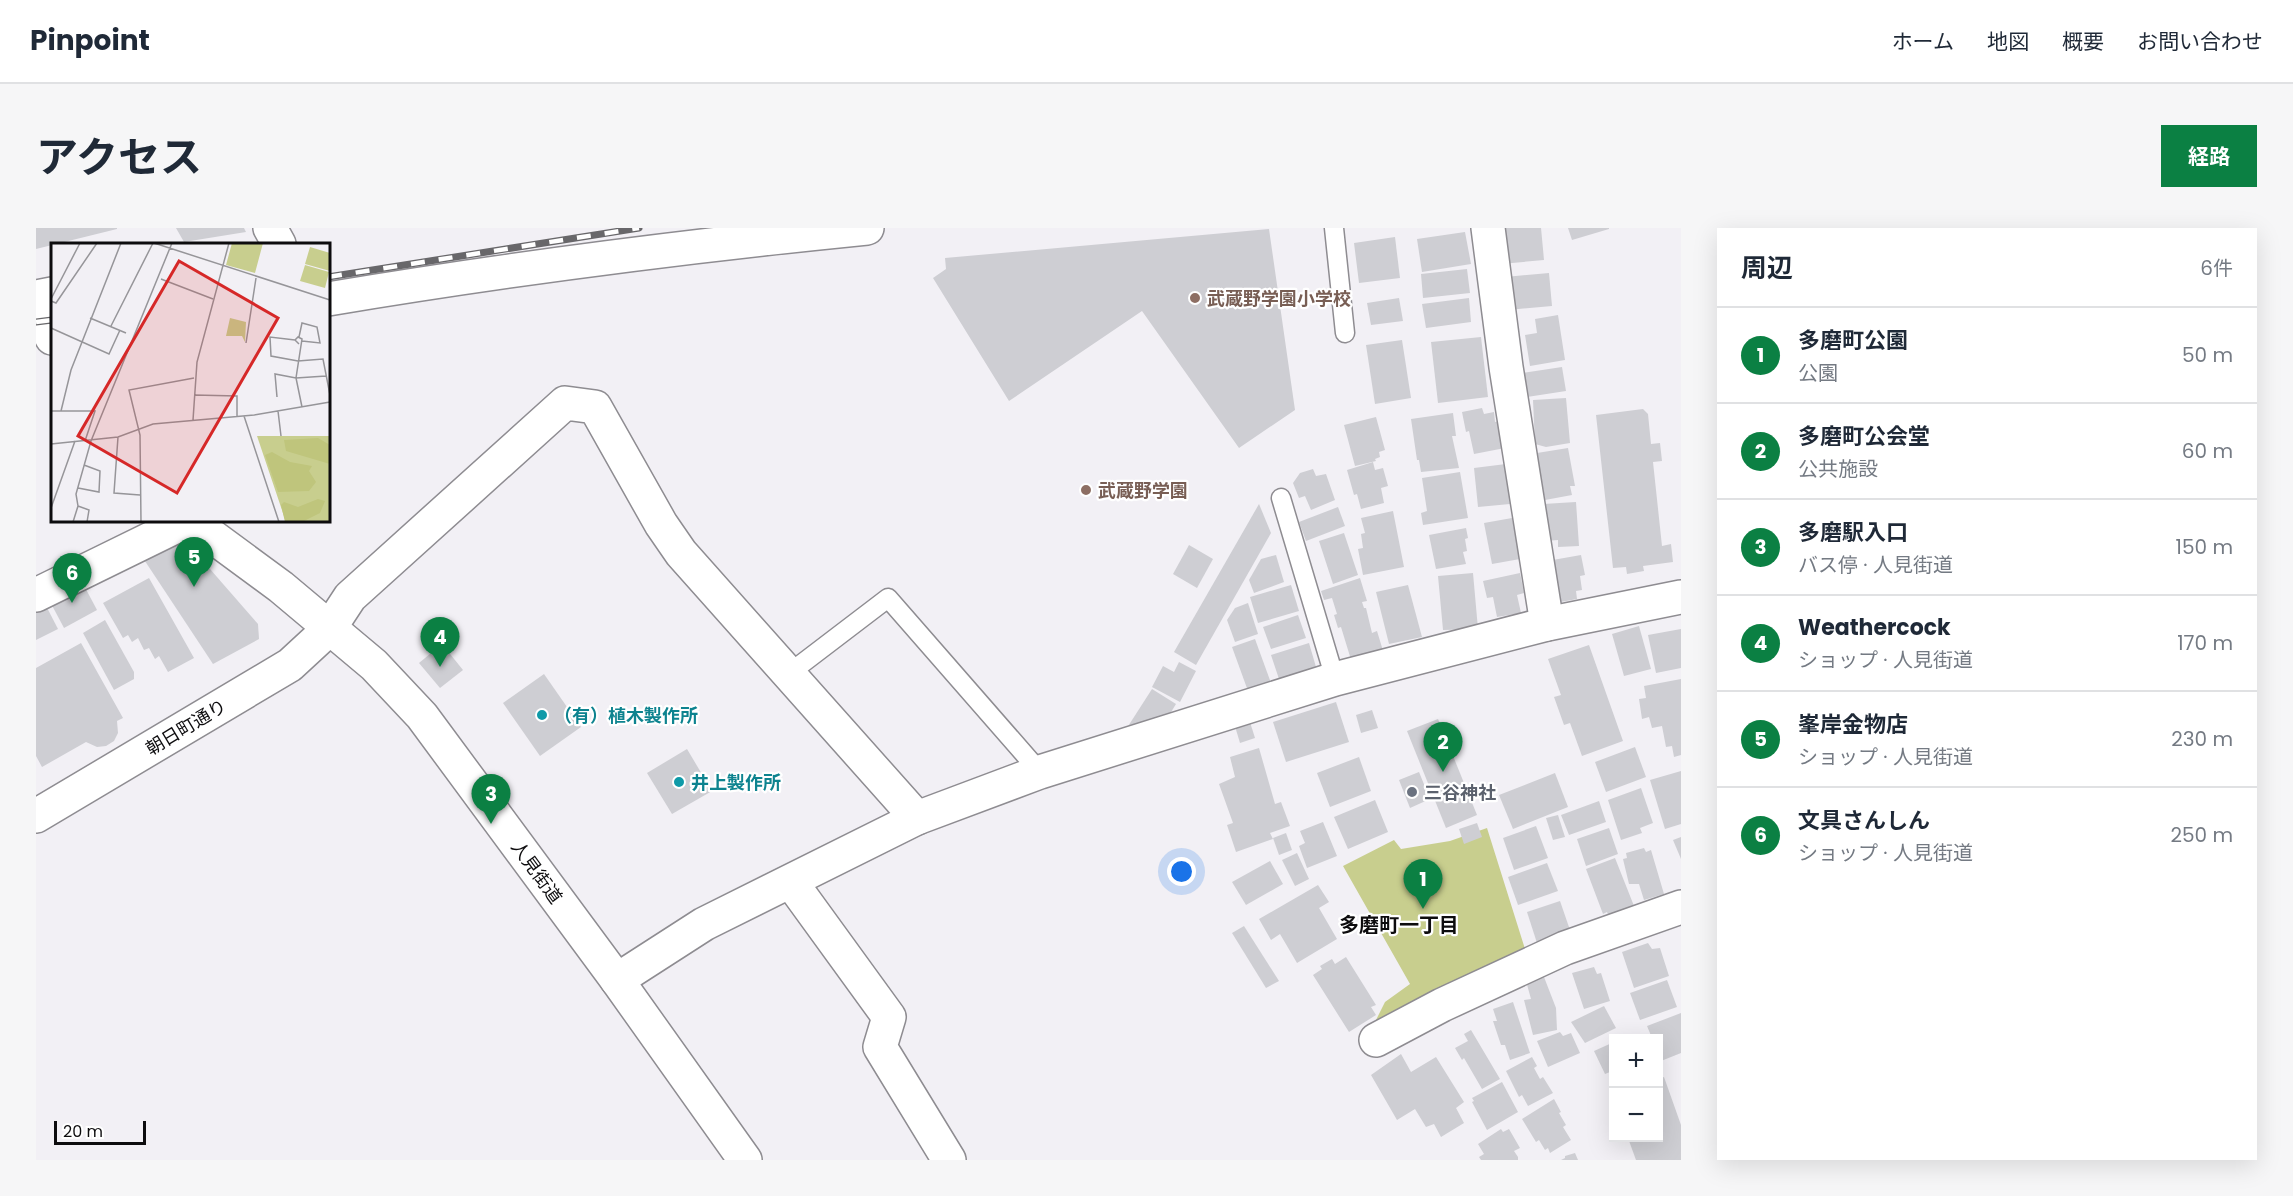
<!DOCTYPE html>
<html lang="ja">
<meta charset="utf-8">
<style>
:root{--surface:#fff;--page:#f6f6f7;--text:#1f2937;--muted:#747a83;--line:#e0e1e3;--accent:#0b8043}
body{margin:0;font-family:Poppins,"Noto Sans JP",sans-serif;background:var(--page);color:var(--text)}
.controls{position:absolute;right:18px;bottom:18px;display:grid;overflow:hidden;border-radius:0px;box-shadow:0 6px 24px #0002}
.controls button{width:54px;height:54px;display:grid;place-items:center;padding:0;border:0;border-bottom:2px solid var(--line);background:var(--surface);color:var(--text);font:30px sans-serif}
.scale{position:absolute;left:18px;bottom:15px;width:92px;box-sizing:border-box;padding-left:6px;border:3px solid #0d0c0e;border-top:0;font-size:16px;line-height:21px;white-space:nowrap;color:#0d0c0e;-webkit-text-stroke:4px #fff;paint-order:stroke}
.you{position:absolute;left:1146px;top:644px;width:21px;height:21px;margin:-15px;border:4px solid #fff;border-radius:50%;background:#1a73e8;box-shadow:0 0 0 9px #1a73e833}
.badge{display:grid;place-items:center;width:39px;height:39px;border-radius:50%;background:var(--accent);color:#fff;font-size:20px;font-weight:700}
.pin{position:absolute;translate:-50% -50px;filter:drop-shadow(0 2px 3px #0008)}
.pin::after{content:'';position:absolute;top:32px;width:21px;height:18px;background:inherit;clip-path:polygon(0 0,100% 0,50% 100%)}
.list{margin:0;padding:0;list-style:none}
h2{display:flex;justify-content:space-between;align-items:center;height:78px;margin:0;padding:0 24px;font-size:26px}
h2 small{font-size:20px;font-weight:400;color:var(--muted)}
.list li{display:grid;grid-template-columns:39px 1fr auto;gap:18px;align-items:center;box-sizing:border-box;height:96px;padding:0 24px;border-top:2px solid var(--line)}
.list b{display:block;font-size:22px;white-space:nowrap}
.list p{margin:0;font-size:20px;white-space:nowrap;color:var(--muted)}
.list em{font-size:20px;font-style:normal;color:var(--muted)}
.map{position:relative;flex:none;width:1645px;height:932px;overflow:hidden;border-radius:0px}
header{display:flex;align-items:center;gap:36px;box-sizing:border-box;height:84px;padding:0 30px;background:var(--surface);border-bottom:2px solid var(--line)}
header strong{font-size:28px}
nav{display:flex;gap:33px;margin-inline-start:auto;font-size:21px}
.intro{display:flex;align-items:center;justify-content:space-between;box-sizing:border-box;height:144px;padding:0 36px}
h1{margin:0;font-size:42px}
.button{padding:15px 27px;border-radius:0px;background:var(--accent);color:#fff;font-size:21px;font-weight:700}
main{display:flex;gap:36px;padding:0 36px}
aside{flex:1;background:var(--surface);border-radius:0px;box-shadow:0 6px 24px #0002}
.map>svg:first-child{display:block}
.green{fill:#c8ce8e}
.building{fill:#ceced3}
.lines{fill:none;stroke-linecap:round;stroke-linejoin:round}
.service-casing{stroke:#8e8c91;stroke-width:21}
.minor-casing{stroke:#8e8c91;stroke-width:36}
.tertiary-casing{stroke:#8e8c91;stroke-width:36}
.secondary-casing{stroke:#8e8c91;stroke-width:36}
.service{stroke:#fff;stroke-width:18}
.minor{stroke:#fff;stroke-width:33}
.tertiary{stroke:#fff;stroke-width:33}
.secondary{stroke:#fff;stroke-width:33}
.rail-casing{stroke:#68676a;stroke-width:7}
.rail{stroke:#fff;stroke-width:4.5;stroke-dasharray:14;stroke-linecap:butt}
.education-dot{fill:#8d6e63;stroke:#fff;stroke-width:2}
.culture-dot{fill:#0f9aa8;stroke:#fff;stroke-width:2}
.worship-dot{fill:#6b7280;stroke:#fff;stroke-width:2}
.labels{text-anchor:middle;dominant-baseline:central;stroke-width:4.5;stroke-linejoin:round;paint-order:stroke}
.education-label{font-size:18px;font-weight:bold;fill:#785e54;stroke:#fff;text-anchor:start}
.culture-label{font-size:18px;font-weight:bold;fill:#0d838f;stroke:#fff;text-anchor:start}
.street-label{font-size:18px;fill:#0d0c0e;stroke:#fff}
.worship-label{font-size:18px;font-weight:bold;fill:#5b616d;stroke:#fff;text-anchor:start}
.neighbourhood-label{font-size:20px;font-weight:bold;fill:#0d0c0e;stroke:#fff}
.inset-road{fill:none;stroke:#969599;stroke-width:1.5}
.view{fill:#d62828;fill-opacity:0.15;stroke:#d62828;stroke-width:3}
.inset-edge{fill:none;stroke:#0d0c0e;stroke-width:3}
</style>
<header>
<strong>Pinpoint</strong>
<nav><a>ホーム</a><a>地図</a><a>概要</a><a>お問い合わせ</a></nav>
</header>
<div class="intro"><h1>アクセス</h1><a class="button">経路</a></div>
<main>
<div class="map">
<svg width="1645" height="932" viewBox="0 0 1645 932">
<rect width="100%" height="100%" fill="#f2f0f5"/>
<!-- green -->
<path class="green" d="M1451 600 1489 721 1343 799 1340 792 1349 774 1374 756 1307 638 1358 612 1365 621 1414 613Z"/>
<!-- building -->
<g class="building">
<path d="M0 0H81V1L0 21Z"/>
<path d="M140 0H208L210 4 148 14Z"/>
<path d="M1461 0H1505L1508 32 1465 36Z"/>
<path d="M1532 0H1573V1L1536 12Z"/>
<path d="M1233 1 1259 182 1203 220 1106 83 973 173 897 50 910 41 909 30Z"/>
<path d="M1429 4 1435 36 1386 44 1381 11Z"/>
<path d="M1359 9 1364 50 1323 55 1318 15Z"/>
<path d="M1431 41 1434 65 1387 70 1385 46Z"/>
<path d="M1513 45 1516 78 1472 82 1469 49Z"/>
<path d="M1363 70 1367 93 1335 97 1331 75Z"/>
<path d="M1433 70 1435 94 1390 100 1386 76Z"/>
<path d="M1522 87 1529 132 1494 138 1489 107 1501 105 1499 91Z"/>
<path d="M1445 109 1452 169 1402 175 1395 114Z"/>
<path d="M1366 112 1375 170 1339 176 1330 117Z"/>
<path d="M1526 139 1530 163 1491 169 1487 145Z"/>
<path d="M1530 170 1534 215 1510 219 1499 216 1497 172Z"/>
<path d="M1446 180 1448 186 1458 184 1459 194 1464 193 1469 220 1438 226 1433 203 1430 204 1426 184Z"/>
<path d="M1607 181 1612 186 1615 216 1624 215 1626 233 1617 234 1626 318 1635 316 1637 334 1607 338 1608 343 1591 346 1590 339 1577 340 1560 187Z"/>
<path d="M1417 185 1420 208H1416L1423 240 1385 244 1383 232H1381L1375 191Z"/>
<path d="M1340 189 1349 222 1343 224 1344 229 1339 231 1340 233 1319 238 1308 197Z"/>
<path d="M1532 220 1539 258H1534L1536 267 1509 272 1501 225Z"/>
<path d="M1337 234 1339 242 1347 240 1352 258 1345 260 1348 275 1325 281 1321 266 1318 267 1311 242Z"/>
<path d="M1470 236 1474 276 1442 279 1438 240Z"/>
<path d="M1277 241 1280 248 1290 246 1299 272 1275 282 1269 268 1263 270 1257 255 1264 245Z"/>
<path d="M1424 244 1432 290 1387 297 1385 285 1391 283 1386 250Z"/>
<path d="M1540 274 1543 318 1522 319V312L1509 313 1507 276Z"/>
<path d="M1223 276 1235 305 1160 437 1138 424Z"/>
<path d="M1302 279 1309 298 1270 313 1263 294Z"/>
<path d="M1357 283 1368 339 1327 347 1322 321 1327 320 1325 306 1329 305 1325 290Z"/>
<path d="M1476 290 1484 331 1456 336 1448 295Z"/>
<path d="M1430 300 1432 310 1429 311 1431 323 1427 324 1430 336 1400 341 1393 307Z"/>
<path d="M140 302 222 396 223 411 177 436 101 321Z"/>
<path d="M1308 305 1322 347 1297 356 1283 313Z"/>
<path d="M1153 317 1177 331 1161 360 1137 346Z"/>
<path d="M1240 327 1248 354 1218 365 1213 352 1225 331Z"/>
<path d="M1545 327 1549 347 1544 348 1546 362 1540 363 1541 371 1519 375 1511 333Z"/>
<path d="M1437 345 1442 401 1407 402 1402 348Z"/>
<path d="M1484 345 1488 365 1481 367 1485 385 1461 389 1457 369 1451 370 1447 353Z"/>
<path d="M44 350 61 382 28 400 11 368Z"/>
<path d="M113 350 158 430 132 444 123 428 119 431 113 420 108 422 102 410 96 414 92 407 87 410 67 375Z"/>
<path d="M1324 350 1331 373 1326 374 1328 380H1330L1336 405 1341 403 1348 426 1316 435 1305 399 1302 400 1298 387 1301 386 1296 370 1288 372 1285 363Z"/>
<path d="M1255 357 1263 383 1222 395 1214 369Z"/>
<path d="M1372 357 1386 409 1353 416 1340 364Z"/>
<path d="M6 370 22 401 0 412V372Z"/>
<path d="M1212 375 1222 406 1199 414 1191 392 1199 380Z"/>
<path d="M1262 387 1270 410 1235 421 1227 399Z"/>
<path d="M69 392 98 444V451L78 462 47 405Z"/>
<path d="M1603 398 1615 441 1588 448 1576 406Z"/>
<path d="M1645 401V440L1620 445 1612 407Z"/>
<path d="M1219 411 1235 455 1212 463 1196 419Z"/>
<path d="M45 415 87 490 81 493 82 505 78 513 70 518 61 519 50 514 6 539 0 528V440Z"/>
<path d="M1273 415 1280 439 1243 451 1235 427Z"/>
<path d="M406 416 427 442 404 460 383 435Z"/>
<path d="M1553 417 1587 513 1546 528 1534 495 1528 497 1518 469 1525 467 1512 431Z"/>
<path d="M1143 434 1160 443 1144 474 1116 459 1127 438 1138 444Z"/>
<path d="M508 446 545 499 504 528 467 475Z"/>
<path d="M1645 451V527L1638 529 1636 518 1630 519 1626 498 1616 500 1613 489 1606 491 1603 471 1610 470 1608 458Z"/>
<path d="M1116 461 1140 476 1129 494 1089 503Z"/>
<path d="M1300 474 1313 514 1250 534 1237 494Z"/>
<path d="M1336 482 1342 500 1325 505 1320 487Z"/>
<path d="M1213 491 1219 510 1204 515 1198 495Z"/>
<path d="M1402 491 1441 587 1410 600 1371 503Z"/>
<path d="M1599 519 1610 549 1570 564 1559 534Z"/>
<path d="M1223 520 1239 576 1245 574 1254 598 1234 605 1237 611 1200 624 1191 597 1197 595 1183 556 1199 549 1194 529Z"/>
<path d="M651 521 676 563 636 586 611 545Z"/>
<path d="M1323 529 1335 563 1294 579 1281 545Z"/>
<path d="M1645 543V596L1629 601 1614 552Z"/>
<path d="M1383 544 1394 571 1374 580 1363 552Z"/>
<path d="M1519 545 1532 579 1477 601 1463 567Z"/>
<path d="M1605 560 1617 595 1604 600 1606 605 1585 612 1572 572Z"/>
<path d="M1339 572 1352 604 1312 621 1298 589Z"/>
<path d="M1563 573 1570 594 1533 607 1525 587Z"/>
<path d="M1522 587 1529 609 1517 612 1510 590Z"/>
<path d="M1287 594 1301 628 1271 640 1263 618 1269 615 1264 603Z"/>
<path d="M1441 595 1446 609 1428 616 1423 601Z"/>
<path d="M1500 598 1512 630 1478 642 1467 610Z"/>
<path d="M1573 600 1582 626 1550 638 1541 611Z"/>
<path d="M1250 605 1256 622 1243 627 1237 610Z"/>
<path d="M1645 609V631L1637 612Z"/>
<path d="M1608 620 1610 624 1615 622 1628 666 1608 672 1603 656H1593L1587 631 1591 630 1590 625Z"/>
<path d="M1261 625 1273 651 1259 658 1246 632Z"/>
<path d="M1579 630 1600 683 1575 694 1571 684 1567 686 1550 641Z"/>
<path d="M1234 633 1247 656 1210 677 1196 654Z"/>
<path d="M1511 635 1522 663 1482 677 1472 649Z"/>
<path d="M1282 657 1293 674 1283 680 1301 711 1261 735 1244 706 1235 712 1223 691Z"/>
<path d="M1524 673 1535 705 1501 715 1491 684Z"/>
<path d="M1208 698 1243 753 1230 760 1196 705Z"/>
<path d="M1612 715 1616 721 1624 720 1633 748 1598 760 1586 724Z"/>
<path d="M1310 729 1340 777 1335 779 1340 787 1313 804 1277 747 1286 741 1284 738 1296 731 1299 736Z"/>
<path d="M1558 739 1561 746 1565 745 1574 773 1548 781 1536 745Z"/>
<path d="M1508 749 1520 780 1521 802 1497 807 1488 772 1495 771 1490 753Z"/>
<path d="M1631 752 1641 779 1604 792 1594 765Z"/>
<path d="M1477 774 1494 825 1474 832 1469 817H1465L1457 793H1461L1457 781Z"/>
<path d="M1568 778 1580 800 1549 815 1535 794Z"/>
<path d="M1645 785V825L1625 833 1622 827V810H1616L1611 798Z"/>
<path d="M1435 802 1464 851 1446 861 1428 830 1426 832 1419 820 1432 813 1428 806Z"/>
<path d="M1524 804 1527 808 1535 805 1544 825 1512 839 1501 813Z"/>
<path d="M1578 814V853L1574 844 1569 846 1558 823Z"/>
<path d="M1365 826 1375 844 1400 829 1428 874 1420 880 1428 895 1405 909 1398 896 1390 899 1379 881 1361 892 1335 847Z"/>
<path d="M1496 829 1501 838 1498 840 1504 851 1507 849 1517 865 1492 878 1486 867 1483 869 1470 843Z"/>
<path d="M1628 849 1645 897V932H1600L1592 910H1622V851Z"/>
<path d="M1466 854 1482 884 1451 902 1436 874 1438 873 1436 870Z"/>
<path d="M1518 871 1525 884 1523 885 1530 897 1527 899 1535 912 1514 925 1512 920 1509 922 1503 912 1500 914 1486 891Z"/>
<path d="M1465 901 1467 904 1473 901 1484 920 1478 923 1482 929V932H1445L1443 929 1448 926 1442 916Z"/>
<path d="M1539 925 1542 932H1525L1529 930V928Z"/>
</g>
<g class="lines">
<defs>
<g id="service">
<path d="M1298 0 1309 105"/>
<path d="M1245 270 1299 451"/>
<path d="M751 447 852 370 1004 544"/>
</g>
<g id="minor">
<path d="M234 0 243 16"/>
<path d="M1452 0 1470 139 1511 396"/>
<path d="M0 69 16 66"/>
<path d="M292 71C471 41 651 18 831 0"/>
<path d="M0 367 153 292"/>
<path d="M293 401 314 369 529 175 559 179 625 296 645 325 881 590"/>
<path d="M755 654 853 789 844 819 913 932"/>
<path d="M581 752 668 696 881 590 1004 544 1299 451 1511 396 1645 369"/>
<path d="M1340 812 1406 777 1529 720 1645 679"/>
</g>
<path id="tertiary" d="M0 588 254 437 293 401"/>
<g id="secondary">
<path d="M0 82 16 110"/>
<path d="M154 292 245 359 338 437 386 488 581 752 709 932"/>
</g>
</defs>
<!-- service casing -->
<use href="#service" class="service-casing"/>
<!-- minor casing -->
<use href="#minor" class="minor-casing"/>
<!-- tertiary casing -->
<use href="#tertiary" class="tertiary-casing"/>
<!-- secondary casing -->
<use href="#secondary" class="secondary-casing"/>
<!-- service -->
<use href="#service" class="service"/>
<!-- minor -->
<use href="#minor" class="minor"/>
<!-- tertiary -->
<use href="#tertiary" class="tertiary"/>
<!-- secondary -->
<use href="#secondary" class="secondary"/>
<defs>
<g id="rail">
<path d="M292 49 603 0"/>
<path d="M0 94 16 92"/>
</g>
</defs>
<!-- rail casing -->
<use href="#rail" class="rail-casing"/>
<!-- rail -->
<use href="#rail" class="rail"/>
</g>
<!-- markers -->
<g class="education-dot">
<circle cx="1159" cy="70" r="6"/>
<circle cx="1050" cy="262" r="6"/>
</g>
<g class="culture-dot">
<circle cx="506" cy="487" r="6"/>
<circle cx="643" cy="554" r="6"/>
</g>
<circle class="worship-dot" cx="1376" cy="564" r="6"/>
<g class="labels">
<!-- education labels -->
<g class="education-label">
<text x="1171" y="70">武蔵野学園小学校</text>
<text x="1062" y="262">武蔵野学園</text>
</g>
<!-- culture labels -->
<g class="culture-label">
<text x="518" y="487">（有）植木製作所</text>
<text x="655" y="554">井上製作所</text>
</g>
<!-- street labels -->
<g class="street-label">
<text transform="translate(150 499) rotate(-31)">朝日町通り</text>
<text transform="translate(501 644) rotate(54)">人見街道</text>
</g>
<!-- worship labels -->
<g class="worship-label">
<text x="1388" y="564">三谷神社</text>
</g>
<!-- neighbourhood labels -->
<g class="neighbourhood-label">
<text x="1363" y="697">多磨町一丁目</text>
</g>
</g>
<!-- overview -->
<g transform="translate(15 15)">
<rect width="279" height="279" fill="#f2f0f5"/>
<path d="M181 0H212L204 30 175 22ZM259 4 279 10V28L254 21ZM254 22 278 29 274 45 249 38ZM179 75 195 79 194 99 191 93H175ZM206 193H279V279H235Z" fill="#c8ce8e"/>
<path d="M267 195 279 202V221L235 208 233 197ZM221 209 239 219 261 223 258 228 265 239 258 248 227 249 214 212ZM267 256 274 258 269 270 251 279H234L230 262 233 259 247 264Z" fill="#bfc57c"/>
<path class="inset-road" d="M103 0 279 57M110 36 162 56M0 56 29 0M0 58 5 60 46 0M39 75 75 90M60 83 102 0M0 85 58 111 69 87M248 94 251 80 266 84 269 100 251 98M244 97 219 94 220 113 247 118 272 116 279 152M195 100 205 35M248 101 244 97 247 94 251 96 245 135 251 164M143 152 186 153V173M226 154 224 131 245 135 275 133M0 168H44L34 198M10 168 20 127 70 0M227 168 230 193M193 173 228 279M142 177 146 119 178 0M67 194 63 250 89 252M0 201 67 194 102 181 203 172 279 159M27 245 48 249 49 228 33 222M27 263 25 251 40 198 121 0M0 265 24 198M22 279 27 263 38 267 36 279M90 279 89 192 78 147 143 135"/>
<path class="view" d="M128 18 227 75 126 250 27 193Z"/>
<rect width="279" height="279" class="inset-edge"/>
</g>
</svg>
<div class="controls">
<button>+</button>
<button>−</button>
</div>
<div class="scale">20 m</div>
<div class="you"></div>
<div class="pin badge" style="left:1387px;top:681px">1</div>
<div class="pin badge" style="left:1407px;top:544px">2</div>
<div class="pin badge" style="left:455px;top:596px">3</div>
<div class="pin badge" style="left:404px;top:439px">4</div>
<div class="pin badge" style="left:158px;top:359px">5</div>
<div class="pin badge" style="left:36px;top:375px">6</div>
</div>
<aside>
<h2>周辺<small>6件</small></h2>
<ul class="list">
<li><span class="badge">1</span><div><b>多磨町公園</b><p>公園</p></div><em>50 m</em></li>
<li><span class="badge">2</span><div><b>多磨町公会堂</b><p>公共施設</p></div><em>60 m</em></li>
<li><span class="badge">3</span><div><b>多磨駅入口</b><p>バス停 · 人見街道</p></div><em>150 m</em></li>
<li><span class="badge">4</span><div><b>Weathercock</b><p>ショップ · 人見街道</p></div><em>170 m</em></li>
<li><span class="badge">5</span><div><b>峯岸金物店</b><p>ショップ · 人見街道</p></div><em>230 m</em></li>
<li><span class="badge">6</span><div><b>文具さんしん</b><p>ショップ · 人見街道</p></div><em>250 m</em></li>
</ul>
</aside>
</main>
